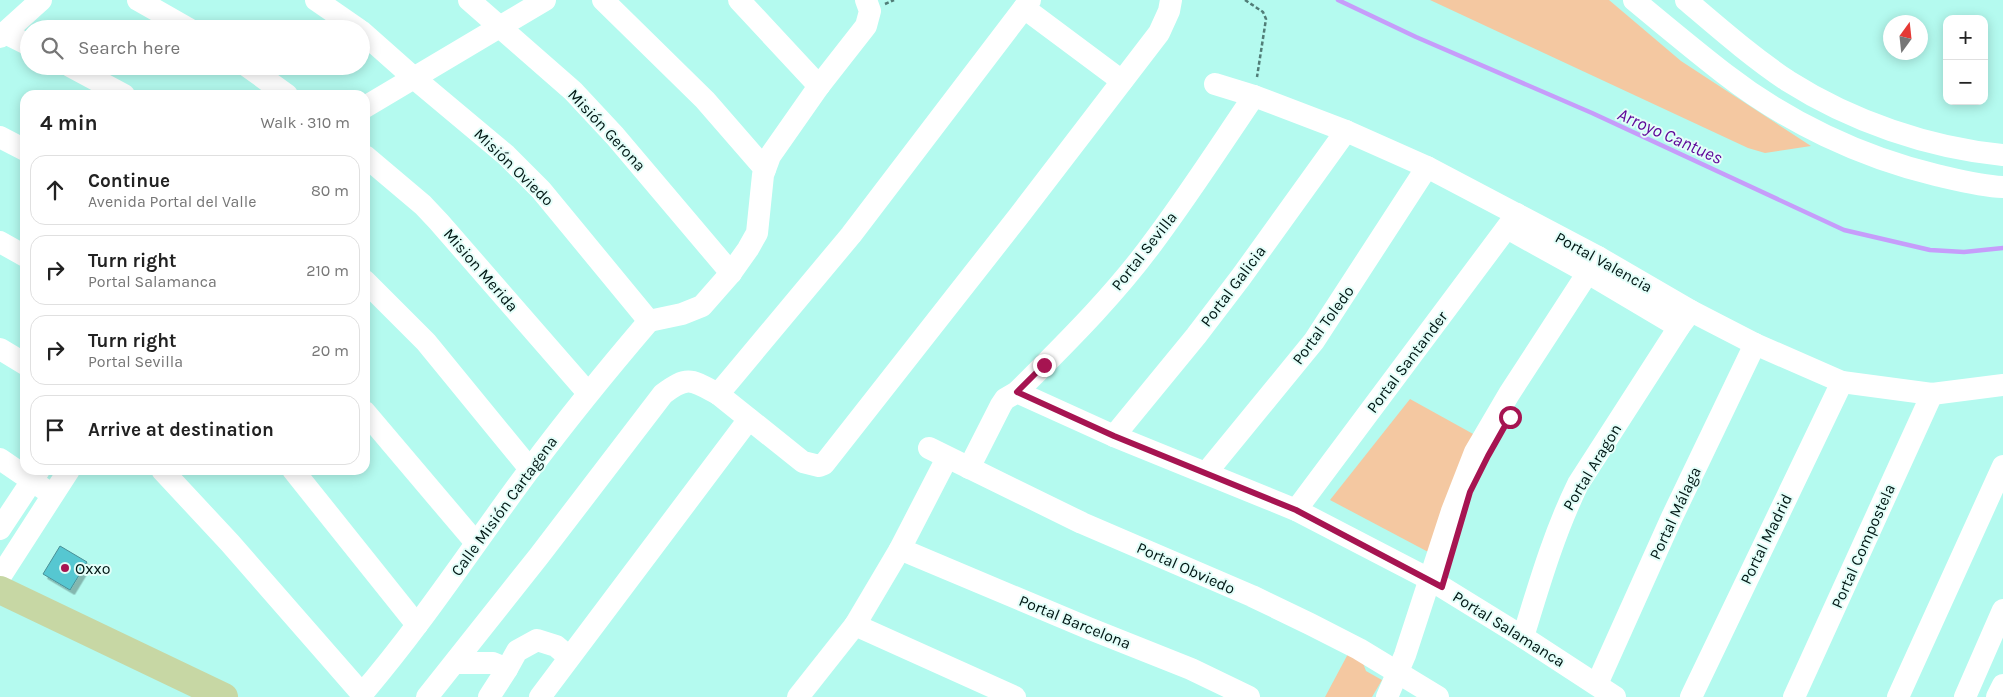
<!DOCTYPE html>
<meta charset="utf-8">
<style>
:root{--surface:#fff;--page:#f6f6f6;--text:#222;--muted:#767676;--line:#e0e0e0}
body{margin:0;font-family:Karla,sans-serif;background:var(--page);color:var(--text)}
.controls{position:absolute;right:15px;top:15px;display:grid;overflow:hidden;border-radius:10px;box-shadow:0 2px 12px #0003}
.controls button{width:45px;height:45px;display:grid;place-items:center;padding:0;border:0;border-bottom:1px solid var(--line);background:var(--surface);color:var(--text);font:25px sans-serif}
.compass{position:absolute;left:1883px;top:15px;width:45px;height:45px;border-radius:50%;background:var(--surface);box-shadow:0 2px 12px #0003;rotate:15deg}
.stop{position:absolute;width:15px;height:15px;margin:-11px;border:4px solid #a61451;border-radius:50%;background:#fff}
.stop.end{background:#a61451;border-color:#fff;box-shadow:0 1px 5px #0008}
.list{margin:0;padding:0;list-style:none}
h2{display:flex;justify-content:space-between;align-items:center;height:65px;margin:0;padding:0 20px;font-size:21px}
h2 small{font-size:16px;font-weight:400;color:var(--muted)}
.list li{display:grid;grid-template-columns:32px 1fr auto;gap:15px;align-items:center;box-sizing:border-box;height:70px;margin:0 10px 10px;padding:0 10px;border:1px solid var(--line);border-radius:15px}
.list b{display:block;font-size:19px;white-space:nowrap}
.list p{margin:0;font-size:16px;white-space:nowrap;color:var(--muted)}
.list em{font-size:16px;font-style:normal;color:var(--muted)}
.icon{flex:none;width:28px;height:28px;fill:none;stroke:currentColor;stroke-width:2;stroke-linecap:round;stroke-linejoin:round}
.map{position:relative;flex:none;width:2003px;height:697px;overflow:hidden}
.search{position:absolute;background:var(--surface);box-shadow:0 2px 12px #0003;left:20px;top:20px;width:350px;height:55px;display:flex;align-items:center;gap:12px;box-sizing:border-box;padding:0 18px;border-radius:28px;color:var(--muted);font-size:19px}
.panel{position:absolute;background:var(--surface);box-shadow:0 2px 12px #0003;left:20px;top:90px;width:350px;height:385px;border-radius:15px}
.map>svg:first-child{display:block}
.green{fill:#f4c8a1}
.lines{fill:none;stroke-linecap:round;stroke-linejoin:round}
.stream{stroke:#c69dfa;stroke-width:4.5}
.building{fill:#57c7d1;stroke:#498f96;filter:url(#shadow)}
.path{stroke:#517d77;stroke-width:2.5;stroke-dasharray:4 2.5;stroke-linecap:butt}
.minor{stroke:#fff;stroke-width:22}
.major{stroke:#c7d7a4;stroke-width:28}
.route{stroke:#a61451;stroke-width:6}
.poi-dot{fill:#a61451;stroke:#e3fef9;stroke-width:2}
.labels{text-anchor:middle;dominant-baseline:central;stroke-width:4;stroke-linejoin:round;paint-order:stroke}
.street-label{font-size:16px;fill:#001714;stroke:#e3fef9}
.poi-label{font-size:16px;fill:#001714;stroke:#e3fef9;text-anchor:start}
.water-label{font-size:18px;font-style:italic;fill:#5d0498;stroke:#e3fef9}
</style>
<div class="map">
<svg width="2003" height="697" viewBox="0 0 2003 697">
<defs>
<filter id="shadow"><feDropShadow dx="4.5" dy="4.5" stdDeviation="0" flood-color="#0004"/></filter>
</defs>
<rect width="100%" height="100%" fill="#b4faef"/>
<!-- green -->
<g class="green">
<path d="M1430 0H1609L1681 61 1811 146 1765 153 1748 148Z"/>
<path d="M1410 399 1475 435 1432 554 1330 500Z"/>
<path d="M1349 652 1361 658 1366 671 1382 680 1372 697H1325Z"/>
</g>
<g class="lines">
<!-- stream -->
<path class="stream" d="M1338 0 1416 37 1592 113 1844 230 1930 250 1964 252 2003 248"/>
</g>
<!-- building -->
<path class="building" d="M60 546 87 562 70 590 43 574Z"/>
<g class="lines">
<!-- path -->
<g class="path">
<path d="M1245 0 1263 12 1266 19 1257 77"/>
<path d="M885 4 894 0"/>
</g>
<!-- minor -->
<g class="minor">
<path d="M138 0 189 29"/>
<path d="M316 0 358 29"/>
<path d="M469 0 573 91 615 136 731 273"/>
<path d="M603 0 705 100 765 169"/>
<path d="M739 0 819 86"/>
<path d="M1634 0C1664 25 1694 50 1725 74 1787 122 1861 157 1936 175 1958 180 1980 186 2003 187"/>
<path d="M1686 0C1719 28 1752 57 1788 81 1851 121 1929 148 2003 155"/>
<path d="M1024 8 1122 81"/>
<path d="M361 31 414 78 506 155 541 190 649 321"/>
<path d="M5 33 29 45"/>
<path d="M0 37 41 0"/>
<path d="M70 66 124 95"/>
<path d="M247 66 287 95"/>
<path d="M1215 84 1254 96 1346 131 1427 167 1598 257 1691 311 1755 344 1842 382 1932 394 2003 385"/>
<path d="M365 107 545 0"/>
<path d="M0 137 25 150"/>
<path d="M365 156 423 205 439 222 588 393"/>
<path d="M1507 228 1588 273 1679 327"/>
<path d="M0 242 25 256"/>
<path d="M365 281 426 342 530 469"/>
<path d="M649 321 682 314 702 306 731 273 748 249 757 233 763 175 770 156 819 86 866 26 870 11 866 0"/>
<path d="M0 349 25 364"/>
<path d="M1017 392 1114 436 1296 510 1429 579 1523 637 1615 697"/>
<path d="M718 394 803 462 819 466 824 464 1018 217 1159 33 1169 11 1171 0"/>
<path d="M365 412 476 543"/>
<path d="M1114 436 1196 336 1241 277 1346 131"/>
<path d="M929 448 1082 523 1252 596 1310 624 1359 649 1438 697"/>
<path d="M0 459 44 489"/>
<path d="M969 468 1001 405 1005 399 1017 392C1066 343 1116 294 1157 237 1191 191 1222 143 1254 96"/>
<path d="M162 470 230 543 362 694C423 623 474 544 530 469 568 418 608 369 649 321"/>
<path d="M293 470 417 625"/>
<path d="M1206 473 1314 341 1427 167"/>
<path d="M1296 510 1517 214"/>
<path d="M0 529 39 470"/>
<path d="M900 549 1088 628 1191 669 1249 697"/>
<path d="M0 577 69 470"/>
<path d="M855 625 1015 697"/>
<path d="M1523 637C1539 585 1554 533 1578 484L1679 327 1691 311"/>
<path d="M455 663H493L507 669 489 697"/>
<path d="M507 669 517 651 537 640 556 646 569 657"/>
<path d="M1597 684 1672 517 1755 344"/>
<path d="M427 697 539 556 663 394C688 375 692 380 718 394L730 380 851 235 1030 0"/>
<path d="M540 697 749 419"/>
<path d="M798 697 855 625 900 549 947 458"/>
<path d="M1387 697 1405 655 1452 511 1475 452 1509 394 1598 257"/>
<path d="M1691 697 1842 382"/>
<path d="M1794 697 1932 394"/>
<path d="M1898 697 2003 466"/>
<path d="M1965 697 2003 610"/>
<path d="M1997 697 2003 685"/>
</g>
<!-- major -->
<path class="major" d="M0 590 224 697"/>
</g>
<g class="lines">
<!-- route -->
<path class="route" d="M1044 365 1017 392 1114 436 1296 510 1442 587 1470 492 1488 456 1510 417"/>
</g>
<!-- markers -->
<circle class="poi-dot" cx="65" cy="568" r="5"/>
<g class="labels">
<!-- street labels -->
<g class="street-label">
<text transform="translate(607 130) rotate(47)">Misión Gerona</text>
<text transform="translate(514 167) rotate(44)">Misión Oviedo</text>
<text transform="translate(1144 251) rotate(-52)">Portal Sevilla</text>
<text transform="translate(1604 262) rotate(29)">Portal Valencia</text>
<text transform="translate(481 270) rotate(49)">Mision Merida</text>
<text transform="translate(1233 286) rotate(-53)">Portal Galicia</text>
<text transform="translate(1323 325) rotate(-54)">Portal Toledo</text>
<text transform="translate(1407 362) rotate(-53)">Portal Santander</text>
<text transform="translate(1592 467) rotate(-59)">Portal Aragon</text>
<text transform="translate(504 506) rotate(-54)">Calle Misión Cartagena</text>
<text transform="translate(1675 513) rotate(-65)">Portal Málaga</text>
<text transform="translate(1766 539) rotate(-64)">Portal Madrid</text>
<text transform="translate(1863 546) rotate(-66)">Portal Compostela</text>
<text transform="translate(1186 568) rotate(24)">Portal Obviedo</text>
<text transform="translate(1075 622) rotate(22)">Portal Barcelona</text>
<text transform="translate(1509 629) rotate(32)">Portal Salamanca</text>
</g>
<!-- poi labels -->
<g class="poi-label">
<text x="75" y="568">Oxxo</text>
</g>
<!-- water labels -->
<g class="water-label">
<text transform="translate(1670 136) rotate(24)">Arroyo Cantues</text>
</g>
</g>
</svg>
<div class="controls">
<button>+</button>
<button>−</button>
</div>
<svg class="compass" viewBox="-18 -18 36 36"><path d="M0-13l5 13h-10z" fill="#e53935"/><path d="M0 13l5-13h-10z" fill="#767676"/></svg>
<div class="stop" style="left:1510px;top:417px"></div>
<div class="stop end" style="left:1044px;top:365px"></div>
<div class="search"><svg class="icon" aria-label="search" viewBox="0 0 24 24"><circle cx="10" cy="10" r="6"/><path d="M15 15l6 6"/></svg>Search here</div>
<section class="panel">
<h2>4 min<small>Walk · 310 m</small></h2>
<ul class="list">
<li><svg class="icon" aria-label="ahead" viewBox="0 0 24 24"><path d="M12 20V5M6 11l6-6 6 6"/></svg><div><b>Continue</b><p>Avenida Portal del Valle</p></div><em>80 m</em></li>
<li><svg class="icon" aria-label="right" viewBox="0 0 24 24"><path d="M7 20v-9h11M14 6l5 5-5 5"/></svg><div><b>Turn right</b><p>Portal Salamanca</p></div><em>210 m</em></li>
<li><svg class="icon" aria-label="right" viewBox="0 0 24 24"><path d="M7 20v-9h11M14 6l5 5-5 5"/></svg><div><b>Turn right</b><p>Portal Sevilla</p></div><em>20 m</em></li>
<li><svg class="icon" aria-label="arrive" viewBox="0 0 24 24"><path d="M6 21V4h12l-3 4 3 4H6"/></svg><div><b>Arrive at destination</b></div></li>
</ul>
</section>
</div>
